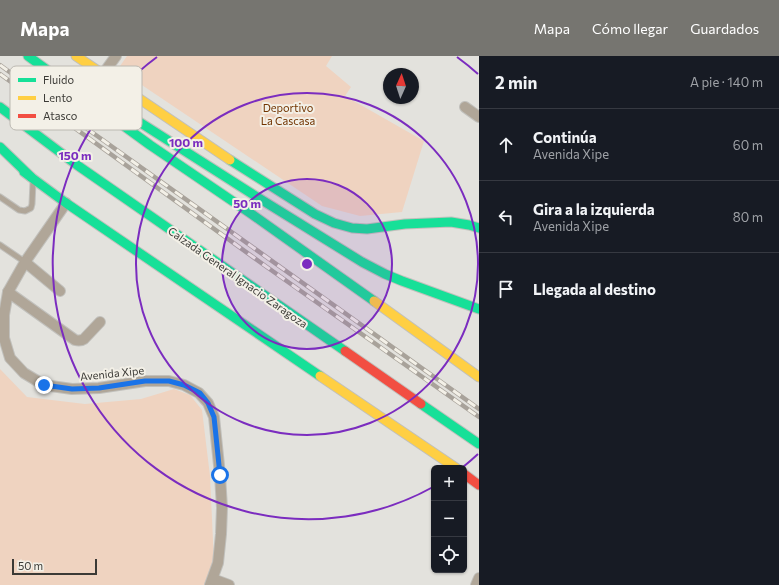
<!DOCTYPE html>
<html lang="es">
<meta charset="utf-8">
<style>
:root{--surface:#171b24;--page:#20242c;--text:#f1f3f6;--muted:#9ea1a6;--line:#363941;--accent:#767570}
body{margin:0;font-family:Commissioner,sans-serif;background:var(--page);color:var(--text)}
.controls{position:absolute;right:12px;bottom:12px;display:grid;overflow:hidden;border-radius:6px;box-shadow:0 1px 3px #0004}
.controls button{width:36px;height:36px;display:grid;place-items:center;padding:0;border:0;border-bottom:1px solid var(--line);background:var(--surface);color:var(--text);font:20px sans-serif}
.compass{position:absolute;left:383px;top:12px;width:36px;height:36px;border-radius:50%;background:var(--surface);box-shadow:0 1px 3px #0004;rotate:3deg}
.scale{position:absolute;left:12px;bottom:10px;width:85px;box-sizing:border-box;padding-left:4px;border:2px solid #3b3a36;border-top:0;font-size:11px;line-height:14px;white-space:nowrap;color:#3b3a36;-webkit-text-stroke:3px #f3f0e7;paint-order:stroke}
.stop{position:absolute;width:12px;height:12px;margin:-9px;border:3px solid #1a73e8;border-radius:50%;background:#fff}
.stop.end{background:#1a73e8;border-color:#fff;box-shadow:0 1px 4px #0008}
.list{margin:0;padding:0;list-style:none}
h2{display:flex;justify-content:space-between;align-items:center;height:52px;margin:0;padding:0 16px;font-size:17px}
h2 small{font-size:13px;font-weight:400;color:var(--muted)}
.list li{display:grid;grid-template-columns:26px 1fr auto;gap:12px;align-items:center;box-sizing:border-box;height:72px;padding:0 16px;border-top:1px solid var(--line)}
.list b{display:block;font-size:15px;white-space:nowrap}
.list p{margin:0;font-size:13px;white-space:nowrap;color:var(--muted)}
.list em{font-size:13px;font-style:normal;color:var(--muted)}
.icon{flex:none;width:22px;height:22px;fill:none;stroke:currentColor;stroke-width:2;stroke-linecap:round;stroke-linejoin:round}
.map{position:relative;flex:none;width:479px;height:529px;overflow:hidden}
header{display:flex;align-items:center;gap:24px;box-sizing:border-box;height:56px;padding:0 20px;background:var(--accent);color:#fff}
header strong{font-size:19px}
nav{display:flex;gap:22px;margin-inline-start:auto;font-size:14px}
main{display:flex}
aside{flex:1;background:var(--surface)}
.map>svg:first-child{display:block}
.green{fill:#efd3c0}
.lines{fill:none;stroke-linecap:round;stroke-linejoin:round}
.lane-casing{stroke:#c1c0bc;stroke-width:7}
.street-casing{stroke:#c1c0bc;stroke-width:12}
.fast-casing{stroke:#c1c0bc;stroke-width:11}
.slow-casing{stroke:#c1c0bc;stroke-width:11}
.jam-casing{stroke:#c1c0bc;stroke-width:11}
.lane{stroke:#b0a698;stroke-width:5}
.street{stroke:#b0a698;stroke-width:10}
.fast{stroke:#16e098;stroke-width:9}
.slow{stroke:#ffcf43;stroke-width:9}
.jam{stroke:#f24e42;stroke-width:9}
.rail-casing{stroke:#a8a29a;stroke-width:4.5}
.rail{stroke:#f3f0e7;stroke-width:3;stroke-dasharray:9;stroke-linecap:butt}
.route{stroke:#1a73e8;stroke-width:5}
.ring{fill:none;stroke:#7b2cbf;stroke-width:2}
.labels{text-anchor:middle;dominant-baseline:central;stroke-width:4;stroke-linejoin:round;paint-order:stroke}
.park-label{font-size:11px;fill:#723400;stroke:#f3f0e7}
.street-label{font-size:11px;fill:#3b3a36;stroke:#f3f0e7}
.key{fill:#f3f0e7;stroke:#bcb9b2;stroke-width:1}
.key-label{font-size:11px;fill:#3b3a36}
.centre{fill:#7b2cbf;stroke:#f3f0e7;stroke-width:2}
.ring-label{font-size:12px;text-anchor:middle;font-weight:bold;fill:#7b2cbf;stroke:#f3f0e7;stroke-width:4;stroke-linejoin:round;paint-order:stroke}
</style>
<header>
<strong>Mapa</strong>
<nav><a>Mapa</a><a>Cómo llegar</a><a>Guardados</a></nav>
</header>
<main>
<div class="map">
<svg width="479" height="529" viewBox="0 0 479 529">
<rect width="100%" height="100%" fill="#e3e2dd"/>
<!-- green -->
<g class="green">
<path d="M127 0H332L326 10 351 31 345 40 424 85 402 156 360 160 322 150 118 13Z"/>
<path d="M0 313 27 341 85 348 141 343 174 333 190 339 202 354 210 420 214 506 205 529H0Z"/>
</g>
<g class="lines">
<defs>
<g id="lane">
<path d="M0 141 19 154 25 155 31 152 32 148 33 126"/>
<path d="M0 189 25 206"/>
</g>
<g id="street">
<path d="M103 18 116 0"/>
<path d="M465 51 479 61"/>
<path d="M66 147 25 206 8 236 4 259V282L10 302 24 317 44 329 72 333 99 332 145 325H169L184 329 199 337 208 347 214 361 220 419 222 452 221 478 218 507 210 529"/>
<path d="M25 206 60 235"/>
<path d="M8 236 75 284C79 285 81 285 84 283L100 266"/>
<path d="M213 523 229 529"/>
<path d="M476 529 479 522"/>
</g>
<g id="fast">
<path d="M28 0 150 89 250 157 374 245"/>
<path d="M0 51 77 109 345 295"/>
<path d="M133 62 257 141 362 206 385 218 402 225 479 253"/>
<path d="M0 91 31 121"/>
<path d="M230 104 315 158 334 167 352 172 367 173 405 168 451 166 469 169 479 172"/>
<path d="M24 116 66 147 320 320"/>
<path d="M421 348 479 388"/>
</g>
<g id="slow">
<path d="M76 0 230 104"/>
<path d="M374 245 479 321"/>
<path d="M320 320 456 412"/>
</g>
<g id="jam">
<path d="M345 295 421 348"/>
<path d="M464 418 479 429"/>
</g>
</defs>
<!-- lane casing -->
<use href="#lane" class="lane-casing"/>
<!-- street casing -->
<use href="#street" class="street-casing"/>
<!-- fast casing -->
<use href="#fast" class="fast-casing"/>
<!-- slow casing -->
<use href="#slow" class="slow-casing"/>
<!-- jam casing -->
<use href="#jam" class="jam-casing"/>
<!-- lane -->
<use href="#lane" class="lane"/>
<!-- street -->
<use href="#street" class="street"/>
<!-- fast -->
<use href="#fast" class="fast"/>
<!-- slow -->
<use href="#slow" class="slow"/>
<!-- jam -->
<use href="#jam" class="jam"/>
<defs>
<g id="rail">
<path d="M0 9 86 72 479 353"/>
<path d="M0 18 264 209 479 361"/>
</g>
</defs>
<!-- rail casing -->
<use href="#rail" class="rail-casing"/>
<!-- rail -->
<use href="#rail" class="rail"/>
</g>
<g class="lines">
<!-- route -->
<path class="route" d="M44 329 72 333 99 332 145 325H169L184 329 200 337 208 347 214 361 220 419"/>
</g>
<!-- distance rings -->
<circle cx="307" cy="208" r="85" fill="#7b2cbf" fill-opacity=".12"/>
<g class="ring">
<circle cx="307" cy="208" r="85"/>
<circle cx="307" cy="208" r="171"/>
<path d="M478 398A256 256 0 0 1 463 411M433 431A256 256 0 0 1 157 1M457 1A256 256 0 0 1 478 18"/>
</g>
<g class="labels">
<!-- park labels -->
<g class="park-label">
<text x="288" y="51">Deportivo<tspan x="288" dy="13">La Cascasa</tspan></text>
</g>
<!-- street labels -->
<g class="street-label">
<text transform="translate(238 221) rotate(35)">Calzada General Ignacio Zaragoza</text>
<text transform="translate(112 317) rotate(-6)">Avenida Xipe</text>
</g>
</g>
<!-- legend -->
<rect x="10" y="10" width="132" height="64" rx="6" class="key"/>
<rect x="18" y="22" width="18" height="4" fill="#16e098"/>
<rect x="18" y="40" width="18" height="4" fill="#ffcf43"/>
<rect x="18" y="58" width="18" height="4" fill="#f24e42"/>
<g class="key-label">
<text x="43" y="28">Fluido</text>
<text x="43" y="46">Lento</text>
<text x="43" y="64">Atasco</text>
</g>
<circle cx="307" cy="208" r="6" class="centre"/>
<g class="ring-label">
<text x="186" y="91">100 m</text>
<text x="75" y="104">150 m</text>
<text x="247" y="152">50 m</text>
</g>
</svg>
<div class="controls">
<button>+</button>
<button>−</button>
<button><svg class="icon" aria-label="locate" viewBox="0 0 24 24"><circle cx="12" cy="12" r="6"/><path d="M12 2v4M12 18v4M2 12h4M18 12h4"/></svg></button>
</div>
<svg class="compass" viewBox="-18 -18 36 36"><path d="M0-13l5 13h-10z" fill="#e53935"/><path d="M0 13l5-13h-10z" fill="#9ea1a6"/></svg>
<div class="scale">50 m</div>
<div class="stop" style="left:220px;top:419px"></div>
<div class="stop end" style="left:44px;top:329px"></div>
</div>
<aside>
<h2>2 min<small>A pie · 140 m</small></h2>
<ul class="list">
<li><svg class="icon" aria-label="ahead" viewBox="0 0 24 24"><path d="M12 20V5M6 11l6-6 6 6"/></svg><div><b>Continúa</b><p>Avenida Xipe</p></div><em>60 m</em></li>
<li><svg class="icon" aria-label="left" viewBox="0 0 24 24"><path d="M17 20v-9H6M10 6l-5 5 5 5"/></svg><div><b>Gira a la izquierda</b><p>Avenida Xipe</p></div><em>80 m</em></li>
<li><svg class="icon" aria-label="arrive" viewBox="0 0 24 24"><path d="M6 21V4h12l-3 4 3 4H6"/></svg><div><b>Llegada al destino</b></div></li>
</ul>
</aside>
</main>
